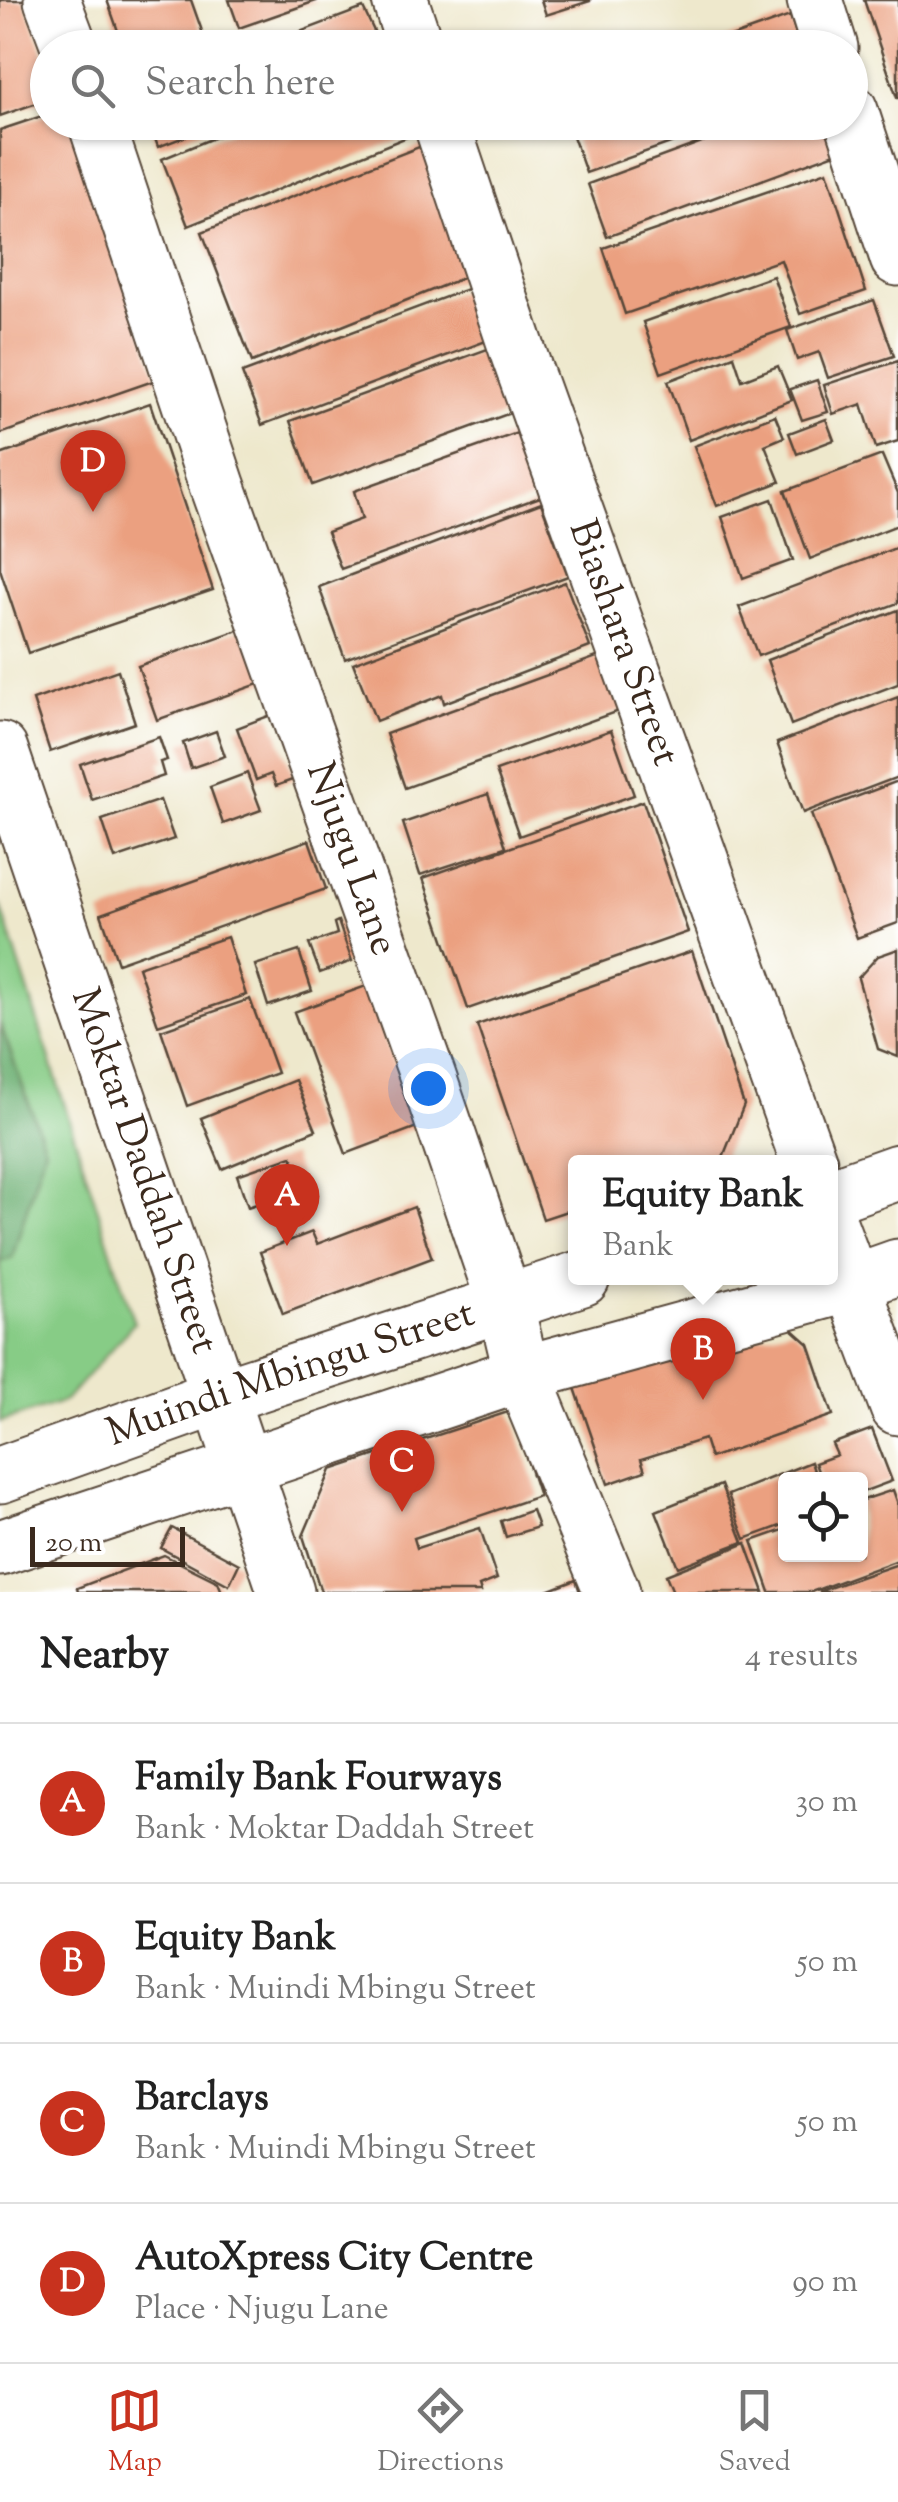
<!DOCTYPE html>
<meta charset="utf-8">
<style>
:root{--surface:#fff;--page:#f2f2f2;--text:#222;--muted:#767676;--line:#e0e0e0;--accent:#c8321e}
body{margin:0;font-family:"Sorts Mill Goudy",serif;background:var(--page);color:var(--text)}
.controls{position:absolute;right:30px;bottom:30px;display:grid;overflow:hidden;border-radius:10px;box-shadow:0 2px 8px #0004}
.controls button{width:90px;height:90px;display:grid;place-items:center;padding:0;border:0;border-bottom:2px solid var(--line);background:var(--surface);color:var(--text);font:50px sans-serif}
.scale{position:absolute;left:30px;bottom:25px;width:155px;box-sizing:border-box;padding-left:10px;border:5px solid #3b2a1e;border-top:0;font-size:28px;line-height:35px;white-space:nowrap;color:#3b2a1e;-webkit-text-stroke:8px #fff;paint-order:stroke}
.you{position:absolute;left:428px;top:1088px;width:35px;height:35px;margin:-25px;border:8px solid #fff;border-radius:50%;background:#1a73e8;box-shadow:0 0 0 15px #1a73e833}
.badge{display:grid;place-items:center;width:65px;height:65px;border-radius:50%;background:var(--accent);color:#fff;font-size:32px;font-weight:700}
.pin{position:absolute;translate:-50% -82px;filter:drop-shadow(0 2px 5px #0008)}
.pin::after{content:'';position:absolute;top:52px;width:35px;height:30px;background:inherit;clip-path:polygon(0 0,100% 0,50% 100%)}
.popup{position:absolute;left:568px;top:1155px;width:270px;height:130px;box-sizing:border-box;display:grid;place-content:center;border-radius:10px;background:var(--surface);filter:drop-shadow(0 2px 8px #0005);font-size:32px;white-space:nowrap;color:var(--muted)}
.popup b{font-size:38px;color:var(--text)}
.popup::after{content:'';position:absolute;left:50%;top:100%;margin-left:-20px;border:20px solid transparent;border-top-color:var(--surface)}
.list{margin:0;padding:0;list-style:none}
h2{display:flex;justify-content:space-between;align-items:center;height:130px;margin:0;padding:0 40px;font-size:42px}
h2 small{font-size:32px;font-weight:400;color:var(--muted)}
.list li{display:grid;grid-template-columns:65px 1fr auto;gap:30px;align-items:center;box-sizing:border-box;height:160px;padding:0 40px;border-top:2px solid var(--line)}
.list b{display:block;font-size:38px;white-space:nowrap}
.list p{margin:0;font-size:32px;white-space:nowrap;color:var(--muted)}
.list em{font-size:32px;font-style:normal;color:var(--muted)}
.icon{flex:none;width:55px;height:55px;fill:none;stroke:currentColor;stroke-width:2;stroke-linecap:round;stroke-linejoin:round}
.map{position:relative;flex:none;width:898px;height:1592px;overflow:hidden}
.search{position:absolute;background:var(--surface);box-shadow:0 2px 8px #0004;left:30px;right:30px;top:30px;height:110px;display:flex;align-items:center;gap:25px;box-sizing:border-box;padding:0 35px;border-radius:55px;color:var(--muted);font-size:38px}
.sheet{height:770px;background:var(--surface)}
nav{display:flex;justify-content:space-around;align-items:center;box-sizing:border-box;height:140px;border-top:2px solid var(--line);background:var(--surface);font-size:28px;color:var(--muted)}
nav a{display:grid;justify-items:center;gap:5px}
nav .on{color:var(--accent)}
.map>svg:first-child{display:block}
.green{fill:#87cc86;stroke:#617b52;stroke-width:2.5}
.forest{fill:#6db073;stroke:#546d48;stroke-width:2.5}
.building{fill:#eba080}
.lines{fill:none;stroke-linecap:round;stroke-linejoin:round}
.minor-casing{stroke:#564638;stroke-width:59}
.tertiary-casing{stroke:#564638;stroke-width:59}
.minor{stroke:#fff;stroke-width:55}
.tertiary{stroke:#fff;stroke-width:55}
.labels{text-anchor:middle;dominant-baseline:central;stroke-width:10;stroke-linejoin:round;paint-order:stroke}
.street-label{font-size:40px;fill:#3b2a1e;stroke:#fff}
</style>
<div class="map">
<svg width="898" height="1592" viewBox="0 0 898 1592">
<rect width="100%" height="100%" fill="#fff"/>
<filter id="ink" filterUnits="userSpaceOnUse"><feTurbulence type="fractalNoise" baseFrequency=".01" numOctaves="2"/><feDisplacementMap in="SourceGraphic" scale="20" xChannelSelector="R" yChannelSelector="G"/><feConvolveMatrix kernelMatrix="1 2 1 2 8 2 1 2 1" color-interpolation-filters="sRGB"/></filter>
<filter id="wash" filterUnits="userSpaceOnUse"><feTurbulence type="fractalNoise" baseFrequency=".0048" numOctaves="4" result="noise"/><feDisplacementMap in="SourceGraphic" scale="40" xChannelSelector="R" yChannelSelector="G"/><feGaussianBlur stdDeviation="2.25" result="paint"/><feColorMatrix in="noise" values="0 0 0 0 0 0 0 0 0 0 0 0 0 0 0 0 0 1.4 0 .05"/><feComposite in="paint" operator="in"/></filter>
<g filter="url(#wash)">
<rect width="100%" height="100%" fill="#eee8cc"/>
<!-- green -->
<path class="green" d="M0 903 134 1323 65 1401 0 1422Z"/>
<!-- forest -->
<path class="forest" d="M0 1023 45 1148 12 1258 0 1262Z"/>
<g id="blocks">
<!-- building -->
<g class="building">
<path d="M0 0H24L48 64V99L0 116Z"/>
<path d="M107 0H191L208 48H124Z"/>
<path d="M229 0H316V1L239 28Z"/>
<path d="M541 0H590V1L546 15Z"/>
<path d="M864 0H898V98H897Z"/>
<path d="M363 8 382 48H260V47Z"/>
<path d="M790 16 801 48H703V47Z"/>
<path d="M48 114V122H70L159 379 0 434V130Z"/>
<path d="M149 122H221V123L158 147Z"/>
<path d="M252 122H408L412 135 188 226 162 159Z"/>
<path d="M568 122H727V123L586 173Z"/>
<path d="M756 122H828L838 152 607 237 588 184Z"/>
<path d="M424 145 475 273 252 362 202 232Z"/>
<path d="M827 171 866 291 800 314 781 260 625 314 603 248Z"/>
<path d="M773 276 791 327 661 373 643 322Z"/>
<path d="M483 283 502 335 262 425 242 373Z"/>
<path d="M874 300 894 356 828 378 819 352 797 360 787 330Z"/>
<path d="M501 344 524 408 313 485 290 421Z"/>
<path d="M734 356 742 380 778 366 792 400 689 440 668 381Z"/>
<path d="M898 361V441L876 448 862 404 833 414 824 385Z"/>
<path d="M817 380 828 412 802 420 790 389Z"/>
<path d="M150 403 213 590 28 653 0 569V455Z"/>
<path d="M775 415 784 437 765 445 780 482 717 506 694 446Z"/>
<path d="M826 419 834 440 797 454 789 433Z"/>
<path d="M534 427 557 491 341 569 327 532 362 519 354 491Z"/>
<path d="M882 455 898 493V525L810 559 785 491Z"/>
<path d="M772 499 793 560 743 578 722 517Z"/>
<path d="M541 503 568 576 345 659 319 587Z"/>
<path d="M898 547V603L758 656 739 607Z"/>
<path d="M565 582 590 647 444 703 442 695 376 721 353 663Z"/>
<path d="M898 610V684L791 725 767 660Z"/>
<path d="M249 626 267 681 157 720 138 666Z"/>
<path d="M613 651 632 706 405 788 386 734Z"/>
<path d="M118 670 135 723 50 752 33 700Z"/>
<path d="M898 697V777L803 813 777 743Z"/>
<path d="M271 715 295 779 276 786 271 774 256 780 237 728Z"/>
<path d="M611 730 634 795 519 836 496 771Z"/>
<path d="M216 731 225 756 191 768 183 743Z"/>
<path d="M159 737 167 760 160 762 164 776 92 800 80 764Z"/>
<path d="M247 773 261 810 223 824 210 787Z"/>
<path d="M898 781V923L857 938 811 814Z"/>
<path d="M488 794 506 847 420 875 403 823Z"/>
<path d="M160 800 174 839 115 859 102 820Z"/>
<path d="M643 801 688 932 468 1009 423 878Z"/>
<path d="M309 840 326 889 118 963 101 914Z"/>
<path d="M338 921 352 961 320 973 309 944 337 934 334 923Z"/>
<path d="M227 937 246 995 158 1025 138 967Z"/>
<path d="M898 949V1057L878 1049 858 978 878 956Z"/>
<path d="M299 951 312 991 268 1006 255 965Z"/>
<path d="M692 951 744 1105 723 1157 708 1162H576V1208L543 1219 477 1025Z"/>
<path d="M366 986 417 1127 346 1154 294 1012Z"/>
<path d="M250 999 277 1073 187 1106 161 1030Z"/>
<path d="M295 1080 316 1130 222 1169 201 1118Z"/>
<path d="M292 1156 303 1188 248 1207 237 1175Z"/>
<path d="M414 1207 432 1258 283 1314 260 1252 312 1232 317 1244Z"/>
<path d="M791 1328 809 1344 833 1415 710 1458 704 1439 641 1459 645 1471 608 1484 574 1385Z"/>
<path d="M511 1411 539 1496 414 1538 417 1548 480 1528 497 1579 479 1586 481 1592H321L303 1536 331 1470Z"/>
<path d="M872 1429 892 1481 860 1493V1480H821L815 1463 837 1455 832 1444Z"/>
<path d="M811 1462 817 1480H786V1524L745 1539 728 1495Z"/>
<path d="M721 1485 743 1542 678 1567 656 1511Z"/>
<path d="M893 1490 898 1504V1560L811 1592H770L752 1541 786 1529V1554H860V1501Z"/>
<path d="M532 1510 538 1527 506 1537 501 1521Z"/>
<path d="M172 1528 239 1564 229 1585 161 1548Z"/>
<path d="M746 1543 764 1592H673L666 1575Z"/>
<path d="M164 1555 218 1582 222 1592H78L77 1588Z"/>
<path d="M898 1564V1592H820V1591Z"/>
<path d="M576 1580 580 1592H545Z"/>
</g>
</g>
</g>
<g filter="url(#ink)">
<use href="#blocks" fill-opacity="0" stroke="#564638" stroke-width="2.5"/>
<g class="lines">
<defs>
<g id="minor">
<path d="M52 0 70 48"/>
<path d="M400 0 416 48"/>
<path d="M815 0 830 48"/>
<path d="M850 111 898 258"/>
<path id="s1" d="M96 122 217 485 428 1077 505 1303 522 1374 612 1592"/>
<path id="s2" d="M441 122 519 355 809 1162"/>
<path id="s3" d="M0 750 286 1592"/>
<path d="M830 1226 898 1407"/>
</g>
<g id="tertiary">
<path d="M830 1196 898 1172"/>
<path id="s4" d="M0 1475 218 1397 582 1278"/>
<path d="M0 1548 522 1374 850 1284 898 1267"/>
</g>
</defs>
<!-- minor casing -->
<use href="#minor" class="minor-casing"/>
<!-- tertiary casing -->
<use href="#tertiary" class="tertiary-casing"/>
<!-- minor -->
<use href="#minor" class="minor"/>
<!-- tertiary -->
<use href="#tertiary" class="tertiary"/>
</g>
</g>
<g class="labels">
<!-- street labels -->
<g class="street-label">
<text stroke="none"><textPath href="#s2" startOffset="552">Biashara Street</textPath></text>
<text stroke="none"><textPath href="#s1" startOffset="780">Njugu Lane</textPath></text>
<text stroke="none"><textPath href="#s3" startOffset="445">Moktar Daddah Street</textPath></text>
<text stroke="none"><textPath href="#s4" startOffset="308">Muindi Mbingu Street</textPath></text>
</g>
</g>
</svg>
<div class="controls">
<button><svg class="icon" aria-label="locate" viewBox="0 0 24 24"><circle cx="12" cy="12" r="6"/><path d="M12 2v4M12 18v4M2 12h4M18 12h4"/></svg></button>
</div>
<div class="scale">20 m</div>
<div class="you"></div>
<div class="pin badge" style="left:287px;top:1246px">A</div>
<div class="pin badge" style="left:703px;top:1400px">B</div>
<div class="popup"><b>Equity Bank</b>Bank</div>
<div class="pin badge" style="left:402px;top:1512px">C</div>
<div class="pin badge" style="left:93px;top:512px">D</div>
<div class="search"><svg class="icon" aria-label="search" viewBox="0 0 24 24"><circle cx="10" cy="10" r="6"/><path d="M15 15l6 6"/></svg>Search here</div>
</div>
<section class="sheet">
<h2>Nearby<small>4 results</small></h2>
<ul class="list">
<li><span class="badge">A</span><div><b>Family Bank Fourways</b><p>Bank · Moktar Daddah Street</p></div><em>30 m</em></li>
<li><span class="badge">B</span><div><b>Equity Bank</b><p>Bank · Muindi Mbingu Street</p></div><em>50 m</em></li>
<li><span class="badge">C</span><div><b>Barclays</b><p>Bank · Muindi Mbingu Street</p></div><em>50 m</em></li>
<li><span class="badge">D</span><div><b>AutoXpress City Centre</b><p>Place · Njugu Lane</p></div><em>90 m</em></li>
</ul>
</section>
<nav>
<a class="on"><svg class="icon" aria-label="map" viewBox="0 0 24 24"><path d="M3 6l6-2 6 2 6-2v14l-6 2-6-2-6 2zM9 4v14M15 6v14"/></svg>Map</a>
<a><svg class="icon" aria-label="directions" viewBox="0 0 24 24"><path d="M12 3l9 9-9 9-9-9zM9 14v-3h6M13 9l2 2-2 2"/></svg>Directions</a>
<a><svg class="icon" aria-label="saved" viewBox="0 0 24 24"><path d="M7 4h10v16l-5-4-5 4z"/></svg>Saved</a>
</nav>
